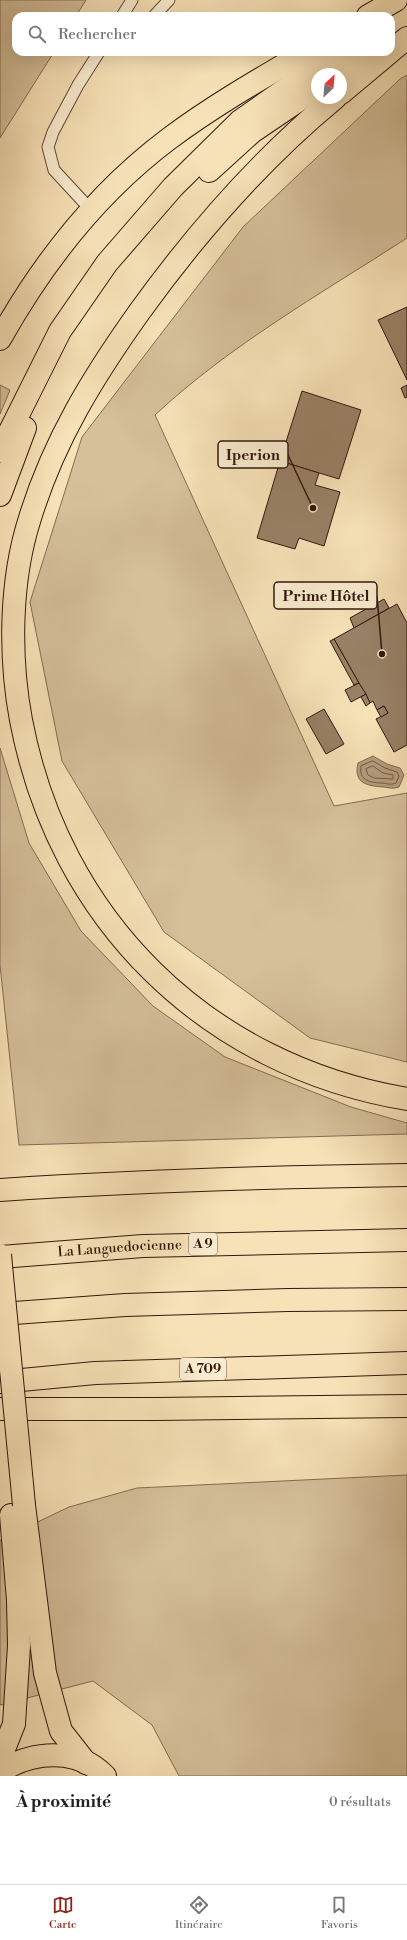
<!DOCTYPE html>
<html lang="fr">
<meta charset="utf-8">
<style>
:root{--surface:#fff;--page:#f6f6f6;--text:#202124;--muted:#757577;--line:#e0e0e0;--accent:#8f2418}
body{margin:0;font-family:"Libre Bodoni",serif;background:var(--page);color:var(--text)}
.compass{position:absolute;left:311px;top:68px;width:36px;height:36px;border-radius:50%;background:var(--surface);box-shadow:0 4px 16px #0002;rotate:26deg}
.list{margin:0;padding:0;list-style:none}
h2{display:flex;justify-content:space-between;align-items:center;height:52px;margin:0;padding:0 16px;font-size:17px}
h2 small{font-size:13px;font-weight:400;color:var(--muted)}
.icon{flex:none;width:22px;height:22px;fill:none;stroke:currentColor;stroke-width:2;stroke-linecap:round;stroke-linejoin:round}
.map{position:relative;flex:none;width:407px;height:1776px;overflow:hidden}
.search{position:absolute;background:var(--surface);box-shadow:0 4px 16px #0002;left:12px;right:12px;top:12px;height:44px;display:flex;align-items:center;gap:10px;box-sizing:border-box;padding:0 14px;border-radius:12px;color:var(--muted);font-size:15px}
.sheet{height:108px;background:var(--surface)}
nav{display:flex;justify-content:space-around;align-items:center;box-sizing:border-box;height:56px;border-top:1px solid var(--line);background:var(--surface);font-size:11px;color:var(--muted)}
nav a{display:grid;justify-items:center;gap:2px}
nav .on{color:var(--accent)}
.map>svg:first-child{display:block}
.green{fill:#d5c09a;stroke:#836c54}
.water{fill:#b49d7e;stroke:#806851}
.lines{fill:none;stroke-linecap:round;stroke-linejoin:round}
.shore{stroke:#725a46;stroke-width:1}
.building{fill:#988166;stroke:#31180e}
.service-casing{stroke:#624a38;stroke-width:13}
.primary-casing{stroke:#31180e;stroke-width:24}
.motorway-casing{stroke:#31180e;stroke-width:24}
.service{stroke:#faecd0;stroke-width:11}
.primary{stroke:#f7e2b7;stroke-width:22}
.motorway{stroke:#f7e2b7;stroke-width:22}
.primary-bridge-casing{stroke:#31180e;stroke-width:24;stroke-linecap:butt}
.primary-bridge{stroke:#f7e2b7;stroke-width:22}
.labels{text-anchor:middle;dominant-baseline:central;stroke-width:3.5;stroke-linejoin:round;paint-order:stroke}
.shield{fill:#faecd0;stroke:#6d5848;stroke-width:1}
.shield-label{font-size:13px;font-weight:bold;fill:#31180e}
.street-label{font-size:14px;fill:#31180e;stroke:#faecd0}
.leader{fill:none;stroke:#31180e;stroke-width:1.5}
.callout-dot{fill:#31180e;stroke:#faecd0;stroke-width:1.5}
.callout{fill:#faecd0;stroke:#31180e;stroke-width:1.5}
.callout-label{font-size:15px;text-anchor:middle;font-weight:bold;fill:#31180e}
</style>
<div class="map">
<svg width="407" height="1776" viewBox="0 0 407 1776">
<rect width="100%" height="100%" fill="#f7e2b7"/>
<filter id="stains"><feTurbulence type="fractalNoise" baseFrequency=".005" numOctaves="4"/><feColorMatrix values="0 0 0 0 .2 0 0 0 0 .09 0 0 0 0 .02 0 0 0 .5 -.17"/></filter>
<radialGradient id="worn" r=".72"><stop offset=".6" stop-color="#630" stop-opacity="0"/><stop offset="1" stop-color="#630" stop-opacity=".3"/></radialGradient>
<!-- green -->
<g class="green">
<path d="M0 0H86L76 16H16V52H54L0 138Z"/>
<path d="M407 75V238C322 293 230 345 155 415L334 806 407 793V1062L310 1038 164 932 62 761 30 602 82 437 243 227 400 79Z"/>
<path d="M0 385 10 390 0 414Z"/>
<path d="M0 748 29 843 81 931 153 1006 225 1057 351 1107 407 1123V1134L19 1145 0 965Z"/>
<path d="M407 1475V1776H179L152 1725 93 1681 0 1705V1540L69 1507 137 1488Z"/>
</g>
<!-- water -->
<path class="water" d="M373 756 387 764 400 768 404 775 399 787C393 789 390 788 384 787 368 786 353 784 358 763Z"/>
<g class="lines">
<!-- shore -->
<g class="shore">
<path d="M373 761 385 768 397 772 399 776 396 783C392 785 388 784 383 783 372 783 358 781 361 766Z"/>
<path d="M373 766 383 773 393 775V779L374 778 368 775 366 769Z"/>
</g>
</g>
<!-- building -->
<g class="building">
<path d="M407 307V380L378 320Z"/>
<path d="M407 385V397L405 398 401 388Z"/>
<path d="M302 391 361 410 339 479 280 461Z"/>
<path d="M280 461 319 473 315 485 340 492 324 546 299 538 295 549 257 538Z"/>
<path d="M384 599 389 608 354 628 350 618Z"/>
<path d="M397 604 407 623V745L394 752 376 719 388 713 384 706 377 710 373 701 370 703 334 639Z"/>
<path d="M334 639 359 683 354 685 330 641Z"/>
<path d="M359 683 366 694 351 702 345 690Z"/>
<path d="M366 694 370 703 366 706 361 697Z"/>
<path d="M384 706 388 713 381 717 377 710Z"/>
<path d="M324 709 344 744 326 754 306 719Z"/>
</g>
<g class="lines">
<defs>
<g id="service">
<path d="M122 16 132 0"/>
<path d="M154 16 169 0"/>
<path d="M91 210 54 170 48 147 53 132 78 85 99 52"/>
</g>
<g id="primary">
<path d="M338 74 373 52"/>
<path d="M209 171 252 132 317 88"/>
<path d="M0 451 60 331 107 263 173 187 240 121 339 52"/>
<path d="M0 495 25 428"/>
<path d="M24 1505 45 1673 61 1731 86 1763"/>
<path d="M0 1759 14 1724 19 1646 18 1600 11 1515"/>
<path d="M0 1772C31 1751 77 1747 105 1776"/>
</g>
<g id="motorway">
<path d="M368 16 396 0"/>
<path d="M391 51 407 38"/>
<path d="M341 93 390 52"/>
<path d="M335 98C260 160 197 232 140 311 93 377 54 440 30 518 10 580 9 656 21 720 59 920 206 1065 407 1099"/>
<path d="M0 339C43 262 99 191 170 138 213 106 260 79 306 52"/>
<path d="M0 1190C136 1181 271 1177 407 1175"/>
<path id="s1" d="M0 1257 143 1246 407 1240"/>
<path d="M0 1314 125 1305 288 1300 407 1299"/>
<path d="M0 1382 95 1373 407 1363"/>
<path d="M0 1409H156L407 1406"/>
</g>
</defs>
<!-- service casing -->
<use href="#service" class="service-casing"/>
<!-- primary casing -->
<use href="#primary" class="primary-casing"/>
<!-- motorway casing -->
<use href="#motorway" class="motorway-casing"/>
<!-- service -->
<use href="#service" class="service"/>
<!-- primary -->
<use href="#primary" class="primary"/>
<!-- motorway -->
<use href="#motorway" class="motorway"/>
<defs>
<path id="primary-bridge" d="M0 1255 24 1505"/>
</defs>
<!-- primary-bridge casing -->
<use href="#primary-bridge" class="primary-bridge-casing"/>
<!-- primary-bridge -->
<use href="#primary-bridge" class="primary-bridge"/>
</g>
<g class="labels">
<!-- shield labels -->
<g class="shield">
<rect x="189" y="1233" width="28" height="22" rx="3"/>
<rect x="180" y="1358" width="46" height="22" rx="3"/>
</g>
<g class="shield-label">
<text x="203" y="1244">A 9</text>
<text x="203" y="1369">A 709</text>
</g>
<!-- street labels -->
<g class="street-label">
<text stroke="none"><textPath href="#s1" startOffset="120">La Languedocienne</textPath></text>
</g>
</g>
<!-- callouts -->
<path class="leader" d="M313 508L288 455M382 654L377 596"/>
<g class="callout-dot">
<circle cx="313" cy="508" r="4"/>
<circle cx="382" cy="654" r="4"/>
</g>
<g class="callout">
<rect x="218" y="441" width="70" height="27" rx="4"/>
<rect x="274" y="582" width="103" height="27" rx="4"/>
</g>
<g class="callout-label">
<text x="253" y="460">Iperion</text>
<text x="326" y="601">Prime Hôtel</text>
</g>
<rect width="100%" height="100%" filter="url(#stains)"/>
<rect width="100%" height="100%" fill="url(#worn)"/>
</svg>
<svg class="compass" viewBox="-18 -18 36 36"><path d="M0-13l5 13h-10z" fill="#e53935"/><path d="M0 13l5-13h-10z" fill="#757577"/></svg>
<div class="search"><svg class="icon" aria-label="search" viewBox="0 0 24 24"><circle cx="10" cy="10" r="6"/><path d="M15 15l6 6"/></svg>Rechercher</div>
</div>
<section class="sheet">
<h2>À proximité<small>0 résultats</small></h2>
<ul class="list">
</ul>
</section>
<nav>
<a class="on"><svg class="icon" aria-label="map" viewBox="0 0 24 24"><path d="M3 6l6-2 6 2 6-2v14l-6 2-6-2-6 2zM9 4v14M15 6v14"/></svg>Carte</a>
<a><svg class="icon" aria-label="directions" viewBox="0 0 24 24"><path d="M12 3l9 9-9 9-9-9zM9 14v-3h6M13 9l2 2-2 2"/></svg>Itinéraire</a>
<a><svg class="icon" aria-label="saved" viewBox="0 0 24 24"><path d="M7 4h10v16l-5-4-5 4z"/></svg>Favoris</a>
</nav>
